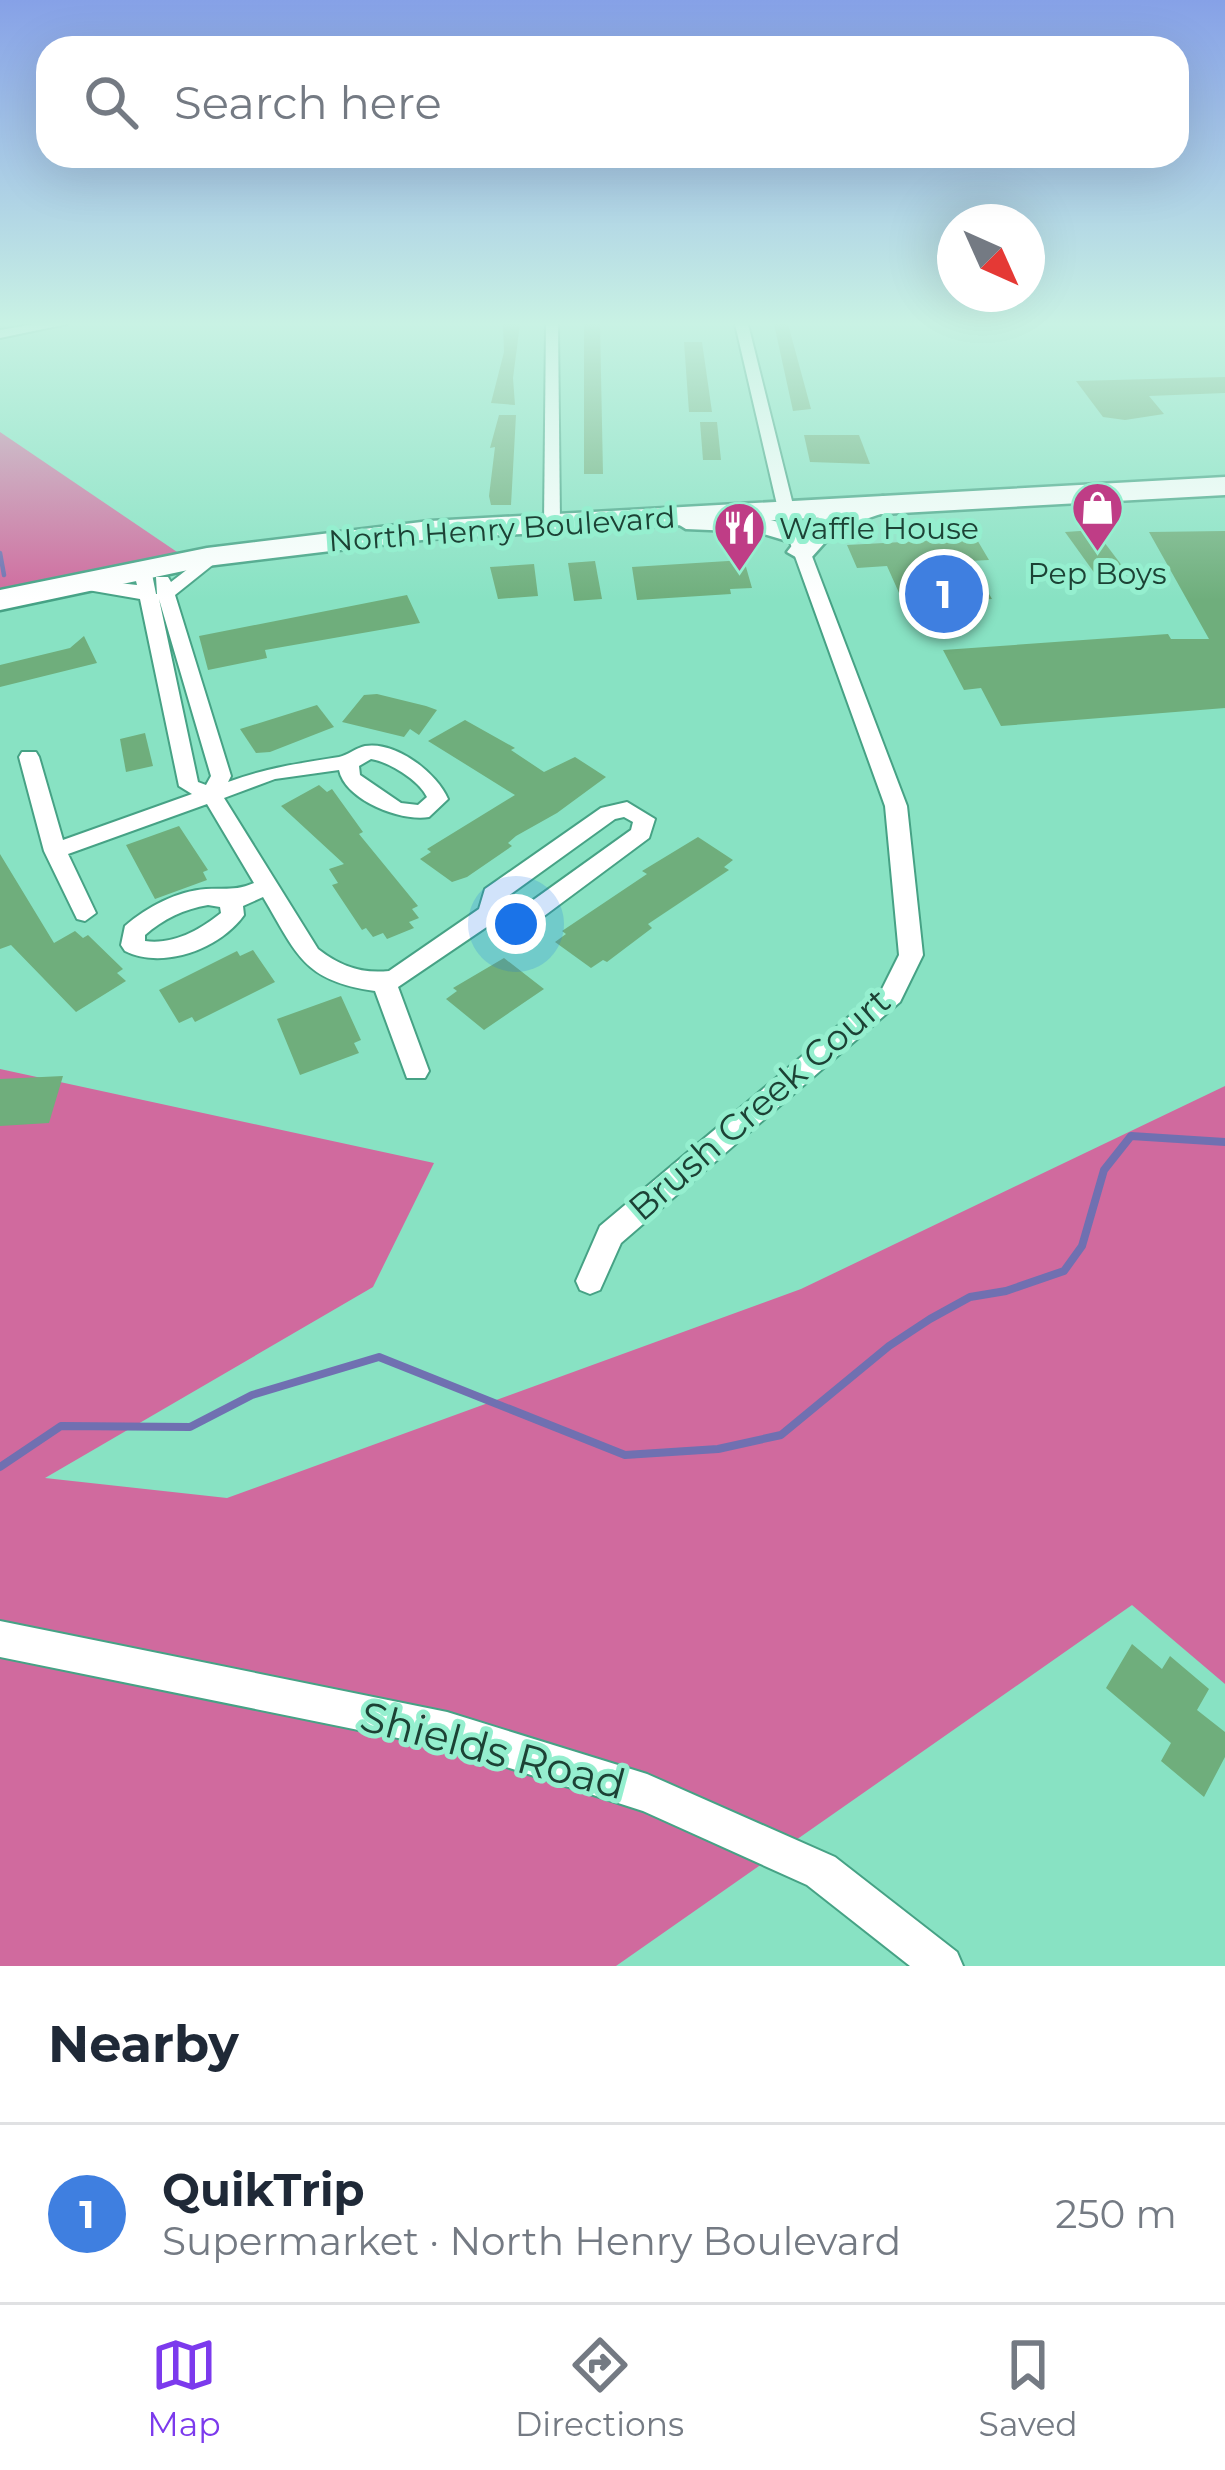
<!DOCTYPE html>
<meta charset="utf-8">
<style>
:root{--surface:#fff;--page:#f6f6f7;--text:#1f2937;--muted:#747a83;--line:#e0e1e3;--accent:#7c3aed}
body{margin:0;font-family:Montserrat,sans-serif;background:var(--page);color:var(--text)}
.compass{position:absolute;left:937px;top:204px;width:108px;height:108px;border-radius:50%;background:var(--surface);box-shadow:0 12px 48px #0002;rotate:135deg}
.you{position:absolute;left:516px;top:924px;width:42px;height:42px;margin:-30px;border:9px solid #fff;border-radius:50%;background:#1a73e8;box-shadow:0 0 0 18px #1a73e833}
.badge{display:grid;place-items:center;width:78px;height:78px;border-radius:50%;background:var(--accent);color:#fff;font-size:39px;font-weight:700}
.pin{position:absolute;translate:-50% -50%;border:6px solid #fff;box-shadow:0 3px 12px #0006}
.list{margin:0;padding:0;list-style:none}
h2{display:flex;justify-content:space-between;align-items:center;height:156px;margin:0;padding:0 48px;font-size:51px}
h2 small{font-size:39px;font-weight:400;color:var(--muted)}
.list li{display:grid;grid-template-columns:78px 1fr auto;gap:36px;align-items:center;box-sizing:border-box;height:180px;padding:0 48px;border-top:3px solid var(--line)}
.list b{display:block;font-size:45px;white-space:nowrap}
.list p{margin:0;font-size:39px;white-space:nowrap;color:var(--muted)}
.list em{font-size:39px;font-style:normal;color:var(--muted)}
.icon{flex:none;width:66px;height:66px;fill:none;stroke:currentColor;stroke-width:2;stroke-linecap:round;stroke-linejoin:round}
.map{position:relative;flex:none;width:1225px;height:1966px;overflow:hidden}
.search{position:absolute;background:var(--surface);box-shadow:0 12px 48px #0002;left:36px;right:36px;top:36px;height:132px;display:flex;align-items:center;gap:30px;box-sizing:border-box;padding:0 42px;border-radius:36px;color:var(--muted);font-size:45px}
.sheet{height:336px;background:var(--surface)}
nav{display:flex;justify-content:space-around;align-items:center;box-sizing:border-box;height:168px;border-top:3px solid var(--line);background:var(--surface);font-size:33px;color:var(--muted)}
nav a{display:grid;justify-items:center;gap:6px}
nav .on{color:var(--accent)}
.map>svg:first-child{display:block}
.forest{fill:#d06a9e}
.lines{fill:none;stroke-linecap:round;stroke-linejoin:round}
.stream-far1{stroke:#7070b1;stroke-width:4.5}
.stream{stroke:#7070b1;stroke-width:8}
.building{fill:#6fae7c}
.street-casing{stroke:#46a285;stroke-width:4}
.primary-casing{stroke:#46a285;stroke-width:5}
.highway-casing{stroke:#46a285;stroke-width:5}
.street{fill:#fff;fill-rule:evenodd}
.primary{fill:#fff;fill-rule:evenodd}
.highway{fill:#fff;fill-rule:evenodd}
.labels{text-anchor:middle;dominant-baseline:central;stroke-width:10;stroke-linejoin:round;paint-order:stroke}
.far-poi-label{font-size:30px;fill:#1c4235;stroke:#95efcf;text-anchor:start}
.far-street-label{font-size:30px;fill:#1c4235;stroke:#95efcf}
.street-label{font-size:36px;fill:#1c4235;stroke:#95efcf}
.near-street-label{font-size:42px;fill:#1c4235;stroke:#95efcf}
</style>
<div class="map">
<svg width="1225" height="1966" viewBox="0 0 1225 1966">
<rect width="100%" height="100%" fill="#88e2c3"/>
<!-- forest -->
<g class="forest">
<path d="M0 432 183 556 0 595Z"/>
<path d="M0 1069 434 1163 373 1287 45 1478 227 1498 801 1289 1225 1086V1684L1132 1605 616 1966H0Z"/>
</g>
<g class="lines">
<!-- stream-far1 -->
<path class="stream-far1" d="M0 553 4 575"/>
<!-- stream -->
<path class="stream" d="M0 1467 61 1426 190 1427 252 1395 379 1357 625 1455 718 1449 781 1435 889 1346 930 1319 970 1297 1006 1291 1064 1271 1082 1246 1104 1170 1131 1136 1225 1142"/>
</g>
<!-- building -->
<g class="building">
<path d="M503 324H520L513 378 515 405 491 403 504 352Z"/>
<path d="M584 324H600L603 474H584Z"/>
<path d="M774 324H788L811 409 793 411Z"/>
<path d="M684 342H702L712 412H689Z"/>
<path d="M1225 377V393L1149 396 1164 414 1125 420 1103 417 1076 381Z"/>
<path d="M499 415H516L511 505H491L489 496 495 447 490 448Z"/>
<path d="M700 422H717L721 460H703Z"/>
<path d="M804 435H859L870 464 810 462Z"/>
<path d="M1095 530 1129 575 1098 578 1065 532Z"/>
<path d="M1225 531V708L1001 726 981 688 964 690 943 650 1168 634 1171 639H1209L1149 532Z"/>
<path d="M976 538 989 560 970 561 992 599 904 604 887 566 857 568 847 545Z"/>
<path d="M744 560 752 588 730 589 731 594 637 600 632 567Z"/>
<path d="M595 561 602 599 574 601 568 563Z"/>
<path d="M534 564 538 596 498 599 490 567Z"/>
<path d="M407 595 420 623 265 650 267 658 208 670 199 636Z"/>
<path d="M84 636 97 663 0 687V665L70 648Z"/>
<path d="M377 694 426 706 437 710 419 735 410 729 404 737 342 722 364 695Z"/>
<path d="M317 705 334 727 270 752 256 753 240 729Z"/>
<path d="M465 720 515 748 511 750 544 772 575 757 606 777 557 813 516 836 508 843 512 846 467 877 452 882 420 859 431 852 427 849 515 795 428 741Z"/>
<path d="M145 733 153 766 126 772 120 739Z"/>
<path d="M319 785 327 792 332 789 363 832 359 834 418 906 412 909 419 918 409 922 414 928 387 939 383 933 373 937 366 928 362 930 332 885 338 883 329 869 344 864 281 806Z"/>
<path d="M179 826 208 870 203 872 207 880 155 899 126 845Z"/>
<path d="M698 837 733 860 724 867 729 870 648 924 652 928 607 962 603 960 591 968 555 942 566 934 562 931 647 874 642 871Z"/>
<path d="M0 854 54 943 75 931 83 938 88 935 123 969 117 973 126 981 76 1012 11 945 0 949Z"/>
<path d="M253 950 275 982 195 1022 192 1017 179 1023 159 990 237 951 240 956Z"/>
<path d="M504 958 544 989 484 1030 446 999 457 991 453 988Z"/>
<path d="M341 996 361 1040 354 1043 359 1053 300 1075 277 1019Z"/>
<path d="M63 1076 49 1123 0 1126V1079Z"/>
<path d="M1132 1644 1162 1669 1170 1656 1209 1689 1197 1710 1225 1732V1757L1204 1797 1161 1761 1171 1743 1106 1688Z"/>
</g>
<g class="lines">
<defs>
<g id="street">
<path d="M35 324H67L0 338V330Z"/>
<path d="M546 324H558L560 523 552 528 544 523Z"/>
<path d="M735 324H748L794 509 907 806 923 955 900 1002 621 1243 600 1290 590 1294 580 1290 576 1281 600 1226 882 989 899 955 885 806 778 509Z"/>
<path d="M211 551 225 555 175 595 231 776 228 782C270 767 296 764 339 757 348 755 356 748 365 746 396 741 437 773 448 799L429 817C401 822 345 800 339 770L275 779 224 798 318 949C340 966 361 974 389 971L479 909 485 889 601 808 627 802 655 819 649 838 532 925 505 929 491 924 398 987 429 1071 425 1078H407L375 991C303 981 297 954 263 897L243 906 244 915C220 949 163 970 125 951L121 945 125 926C147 907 177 891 206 889 226 888 235 891 254 883L207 804 68 854 96 913 85 921 77 919 44 851 19 757 22 752H36L39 757 63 840 192 794 179 786 140 599 82 589 73 584 82 579 137 585 133 569 142 564 151 569 156 594H157L156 577H168L171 582ZM159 599 211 776 206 785 198 782ZM371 759C389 762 419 780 427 797L418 805 401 803 360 775 359 766ZM624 817 633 822 631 830 518 911 502 909 504 899 615 819ZM208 905 220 907 221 913C200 930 173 945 145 941V935C163 919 184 909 208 905Z"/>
<path d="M0 1621 447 1712 647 1774 835 1857 957 1952 963 1966H910L807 1885 643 1811 447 1748 0 1657Z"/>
</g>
<path id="primary" d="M883 496 896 504 892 510 837 529 811 558 801 560 787 552 794 543 757 532 686 529 673 521C694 501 780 518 805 532L819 517Z"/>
<path id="highway" d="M1225 477V495L430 539 207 566 0 610V590L207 548 430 521Z"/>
</defs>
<!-- street casing -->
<use href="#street" class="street-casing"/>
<!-- primary casing -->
<use href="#primary" class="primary-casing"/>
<!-- highway casing -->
<use href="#highway" class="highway-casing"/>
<!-- street -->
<use href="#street" class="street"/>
<!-- primary -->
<use href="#primary" class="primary"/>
<!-- highway -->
<use href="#highway" class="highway"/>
</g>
<!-- sky -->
<linearGradient id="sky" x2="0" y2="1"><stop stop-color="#86a1e7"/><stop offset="0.54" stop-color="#c9f2e4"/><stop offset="1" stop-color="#c9f2e4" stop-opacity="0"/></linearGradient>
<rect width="1225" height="600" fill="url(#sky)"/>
<!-- icons -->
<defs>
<symbol id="shop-pin" viewBox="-11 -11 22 30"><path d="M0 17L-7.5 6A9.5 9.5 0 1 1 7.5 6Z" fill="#bf3d86" stroke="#95efcf"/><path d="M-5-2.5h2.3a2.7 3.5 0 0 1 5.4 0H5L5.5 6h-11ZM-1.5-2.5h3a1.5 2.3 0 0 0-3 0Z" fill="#fff"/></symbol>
<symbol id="restaurant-pin" viewBox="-11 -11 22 30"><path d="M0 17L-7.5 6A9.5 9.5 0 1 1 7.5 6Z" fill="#bf3d86" stroke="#95efcf"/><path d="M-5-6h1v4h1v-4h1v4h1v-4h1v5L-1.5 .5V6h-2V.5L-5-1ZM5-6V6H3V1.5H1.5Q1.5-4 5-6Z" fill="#fff"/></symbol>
</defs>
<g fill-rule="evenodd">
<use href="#shop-pin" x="1068" y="478" width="59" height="81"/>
<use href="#restaurant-pin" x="710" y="498" width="59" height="81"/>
</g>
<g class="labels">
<!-- far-poi labels -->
<g class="far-poi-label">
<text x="779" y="528">Waffle House</text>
<text x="1097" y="573" text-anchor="middle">Pep Boys</text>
</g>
<!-- far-street labels -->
<g class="far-street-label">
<text transform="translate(502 529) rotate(-4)">North Henry Boulevard</text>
</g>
<!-- street labels -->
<g class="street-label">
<text transform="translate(759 1104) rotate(-41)">Brush Creek Court</text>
</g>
<!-- near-street labels -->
<g class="near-street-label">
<text transform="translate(493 1750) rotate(15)">Shields Road</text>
</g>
</g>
</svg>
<svg class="compass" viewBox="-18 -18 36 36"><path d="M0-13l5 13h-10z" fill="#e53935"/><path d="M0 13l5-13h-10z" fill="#747a83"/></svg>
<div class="you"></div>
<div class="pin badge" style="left:944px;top:594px;background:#3f7fe0">1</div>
<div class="search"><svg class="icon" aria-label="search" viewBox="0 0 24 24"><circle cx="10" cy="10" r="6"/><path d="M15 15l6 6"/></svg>Search here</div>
</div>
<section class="sheet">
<h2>Nearby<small></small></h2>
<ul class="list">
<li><span class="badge" style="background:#3f7fe0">1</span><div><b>QuikTrip</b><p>Supermarket · North Henry Boulevard</p></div><em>250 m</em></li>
</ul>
</section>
<nav>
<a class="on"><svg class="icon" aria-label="map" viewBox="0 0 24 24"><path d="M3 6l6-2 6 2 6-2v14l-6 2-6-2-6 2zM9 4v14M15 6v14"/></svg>Map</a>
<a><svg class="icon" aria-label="directions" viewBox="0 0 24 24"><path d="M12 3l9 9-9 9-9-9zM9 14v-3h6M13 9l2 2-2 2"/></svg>Directions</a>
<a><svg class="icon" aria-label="saved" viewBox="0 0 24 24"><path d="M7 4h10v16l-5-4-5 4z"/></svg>Saved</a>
</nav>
